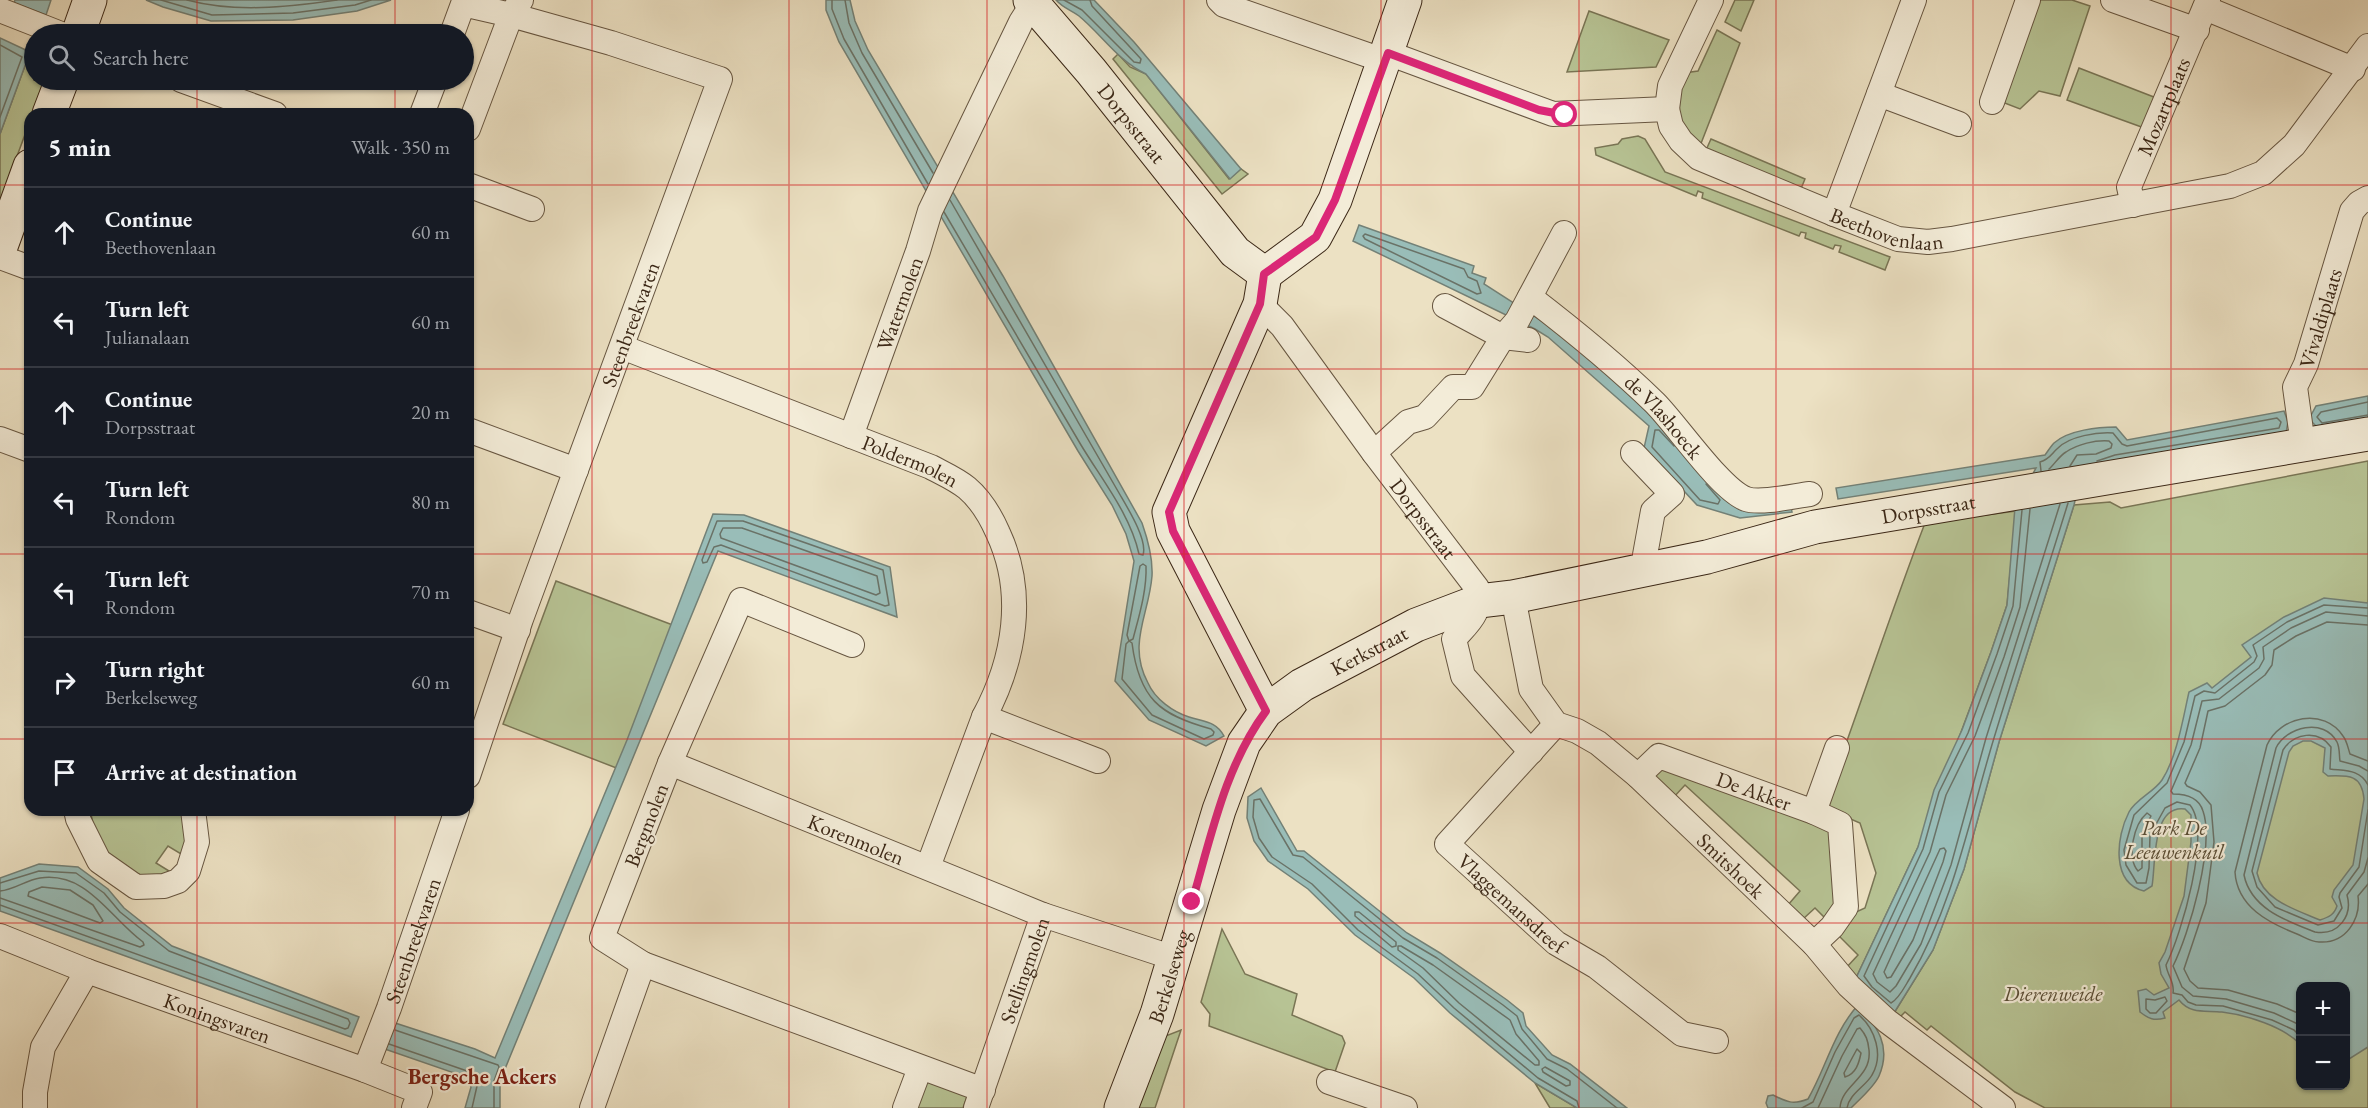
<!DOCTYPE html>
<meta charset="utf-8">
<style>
:root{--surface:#171b24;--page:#20242c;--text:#f1f3f6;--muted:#9ea1a6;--line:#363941}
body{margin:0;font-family:"EB Garamond",serif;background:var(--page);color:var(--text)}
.controls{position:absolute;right:18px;bottom:18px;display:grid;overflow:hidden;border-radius:12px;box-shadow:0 2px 4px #0004}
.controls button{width:54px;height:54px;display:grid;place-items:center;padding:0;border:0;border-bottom:2px solid var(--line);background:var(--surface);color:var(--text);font:30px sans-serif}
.stop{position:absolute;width:18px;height:18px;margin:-14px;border:4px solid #db2777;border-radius:50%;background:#fff}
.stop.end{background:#db2777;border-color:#fff;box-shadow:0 2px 6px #0008}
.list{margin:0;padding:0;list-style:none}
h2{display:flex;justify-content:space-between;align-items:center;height:78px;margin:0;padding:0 24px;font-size:26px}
h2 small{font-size:20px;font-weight:400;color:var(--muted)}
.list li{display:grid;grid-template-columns:39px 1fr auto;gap:18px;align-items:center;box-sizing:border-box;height:90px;padding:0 24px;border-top:2px solid var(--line)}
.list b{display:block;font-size:22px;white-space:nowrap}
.list p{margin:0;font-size:20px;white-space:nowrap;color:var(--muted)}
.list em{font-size:20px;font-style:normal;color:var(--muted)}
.icon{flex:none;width:33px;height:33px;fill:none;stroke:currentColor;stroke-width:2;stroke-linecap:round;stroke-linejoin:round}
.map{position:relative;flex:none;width:2368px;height:1108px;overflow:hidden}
.search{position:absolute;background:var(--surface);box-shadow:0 2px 4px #0004;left:24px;top:24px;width:450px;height:66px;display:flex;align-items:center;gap:15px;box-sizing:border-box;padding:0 21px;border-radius:33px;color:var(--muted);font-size:22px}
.panel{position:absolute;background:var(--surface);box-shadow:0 2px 4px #0004;left:24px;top:108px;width:450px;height:708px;border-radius:18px}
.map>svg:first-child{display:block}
.green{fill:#b7c394;stroke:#797555;stroke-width:1.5;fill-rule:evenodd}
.water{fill:#99bdb8;stroke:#738177;stroke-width:1.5;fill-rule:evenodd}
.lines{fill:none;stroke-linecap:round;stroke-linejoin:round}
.shore{stroke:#6a7267;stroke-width:1.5}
.street-casing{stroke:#675641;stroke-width:26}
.secondary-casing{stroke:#3b2716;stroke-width:35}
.street{stroke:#f3ecd8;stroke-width:24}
.secondary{stroke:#f3ecd8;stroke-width:33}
.route{stroke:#db2777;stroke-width:8}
.grid{fill:none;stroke:#d62828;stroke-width:1.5;stroke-opacity:0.55}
.labels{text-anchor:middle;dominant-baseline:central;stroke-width:4.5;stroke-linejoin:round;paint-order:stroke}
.street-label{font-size:21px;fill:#3b2716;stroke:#f3ecd8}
.park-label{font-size:21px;font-style:italic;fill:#5a4e36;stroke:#f3ecd8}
.neighbourhood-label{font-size:22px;font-weight:bold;fill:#7a1f14;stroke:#f3ecd8}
</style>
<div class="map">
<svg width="2368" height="1108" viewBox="0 0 2368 1108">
<rect width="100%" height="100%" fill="#ece1c3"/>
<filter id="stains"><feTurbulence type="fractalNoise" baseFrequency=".00333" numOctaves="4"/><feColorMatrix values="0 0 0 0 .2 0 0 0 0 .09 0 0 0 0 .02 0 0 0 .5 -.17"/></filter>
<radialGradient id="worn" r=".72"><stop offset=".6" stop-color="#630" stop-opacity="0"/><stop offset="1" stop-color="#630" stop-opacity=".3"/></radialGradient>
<!-- green -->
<g class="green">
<path d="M1735 0H1754L1741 31 1725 22Z"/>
<path d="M2032 0H2072L2090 6 2060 96 2039 91 2020 109 1997 100Z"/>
<path d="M1589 11 1669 40 1656 67 1567 72Z"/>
<path d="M1717 30 1740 43 1700 146 1686 140 1675 98 1684 73 1698 71Z"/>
<path d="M30 52 34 53V80H45L32 114H30V121L0 202V134Z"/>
<path d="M1118 54 1130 67 1146 74 1229 179 1241 169 1248 174 1222 194 1113 59Z"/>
<path d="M2079 68 2159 99 2147 129 2067 100Z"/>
<path d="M1638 136 1645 139 1665 172 1890 257 1885 270 1839 252 1841 246 1835 245 1833 249 1805 238 1806 233 1801 232 1799 236 1702 198 1703 193 1698 191 1696 196 1596 155 1595 148 1618 144 1622 139Z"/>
<path d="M1711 139 1805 179 1800 191 1706 150Z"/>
<path d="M2368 461V1108H2045L2015 1092 1931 1026 1927 1030 1905 1012 1899 1018 1894 1013 1933 950 1964 869 1999 742 2074 505 2110 502 2121 508ZM2300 986H2346V1086H2300Z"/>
<path d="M2016 511 2007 605 1991 652 1918 847 1856 978 1846 968 1858 955 1835 932 1845 917 1865 908 1876 873 1860 823 1823 807C1858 713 1889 617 1925 523Z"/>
<path d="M556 581 678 627 619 769 503 724Z"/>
<path d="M1663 768 1833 827 1840 905 1828 921 1815 908 1803 919 1788 905 1800 891 1685 785 1673 798 1653 775Z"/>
<path d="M90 810H183C187 824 188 841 181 854L168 846 156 863 169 871V875L149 880 113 864 94 828Z"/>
<path d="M1222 929 1245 974 1297 994 1292 1015 1342 1036 1345 1043 1335 1072 1209 1026 1210 1014 1201 1002Z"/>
<path d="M1181 1030 1155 1108H1134L1163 1037Z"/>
<path d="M922 1080 969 1091 963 1108H911Z"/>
<path d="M1535 1083 1577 1108H1550Z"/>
</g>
<!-- water -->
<g class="water">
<path d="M15 0H51L46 15 14 3Z"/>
<path d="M146 0H391L357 11 293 20 211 21 163 7Z"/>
<path d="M826 0H850L855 21 868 50 1003 276 1142 523C1148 540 1153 557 1152 576 1149 615 1127 644 1148 683 1155 699 1173 712 1189 717 1204 722 1216 721 1224 736L1206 746 1149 720 1115 681 1134 561 1126 534 1112 505 1078 451 839 42 826 10Z"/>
<path d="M1056 0H1094L1134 42 1241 169 1230 179 1146 74C1118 61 1102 35 1079 16 1071 10 1063 8 1056 0Z"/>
<path d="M0 38 30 52 0 134Z"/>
<path d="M1359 225 1474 266 1472 273 1486 278 1484 284 1553 328 1629 391 1727 499 1790 501 1792 512 1740 518 1697 505 1644 448 1649 426 1548 337 1535 329 1353 241Z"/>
<path d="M2368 396V420L2319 429 2309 419 2316 406Z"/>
<path d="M2284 411 2288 422 2286 433 2083 467 2074 505 1999 742 1964 869 1933 950 1894 1013 1856 978 1918 847 1934 790 1962 730 1991 652 2007 605 2015 507 2036 468 1838 499 1836 488 2045 455C2048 451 2051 446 2054 443 2068 430 2099 427 2116 427L2127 440Z"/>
<path d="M713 514 744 515 890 567 897 617 718 551 500 1081V1108H465L471 1087 466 1077 379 1047 389 1021 475 1049 495 1058 627 740Z"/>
<path d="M2324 598 2368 603V1047L2346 1061V986H2300V1044C2284 1027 2247 1015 2222 1012 2206 1010 2191 1015 2179 1000L2163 1012 2165 1018C2154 1021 2149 1019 2140 1012L2138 991 2146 989 2154 995 2169 988 2161 974 2159 963 2165 952 2184 896 2191 842V815L2185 809C2151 804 2156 865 2152 886L2144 891C2111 883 2116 837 2129 812 2136 799 2154 792 2162 780 2177 757 2183 718 2189 692L2207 683 2212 688 2251 657 2242 645 2284 617ZM2303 741H2311L2325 748 2323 772 2328 776C2349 775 2362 775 2364 799L2353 865 2334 890 2332 897 2337 906C2334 915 2329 917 2320 920 2297 910 2263 901 2257 873L2289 752 2293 746Z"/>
<path d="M1261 788 1297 851H1304L1407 933 1440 953 1507 1000 1523 1013 1526 1026 1552 1055 1570 1064 1627 1108H1577L1535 1083 1450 1013 1414 978 1355 935 1308 889 1268 861 1254 841 1247 818 1248 797Z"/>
<path d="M39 864 78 867 108 889 124 908 172 946 359 1017 351 1037 0 911V878Z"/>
<path d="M1858 1005C1877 1026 1892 1046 1879 1076 1874 1087 1860 1099 1851 1108H1768L1766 1103 1768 1096 1773 1095C1787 1102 1793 1105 1808 1099 1826 1068 1833 1033 1858 1005Z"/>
</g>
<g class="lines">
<!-- shore -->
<g class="shore">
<path d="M161 0 212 15 293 13 355 5 371 0"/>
<path d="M187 0C235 13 288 7 337 0"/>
<path d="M832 0V9L844 39 928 184"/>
<path d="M845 0 849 23 862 53 933 173"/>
<path d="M1064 0 1082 10 1134 62 1140 63 1141 59 1092 6 1090 0"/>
<path d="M0 45 22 57 0 117"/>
<path d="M944 212C990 290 1035 368 1081 445 1102 480 1130 514 1139 554L1143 555C1148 540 1127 507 1119 493L950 200"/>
<path d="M1365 234 1464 269 1468 277 1477 281 1481 293 1477 294 1365 239 1363 236Z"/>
<path d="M2368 402 2321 412 2317 417 2322 423 2368 415"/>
<path d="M1674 446 1659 430H1655L1652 447 1700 500 1718 504 1720 500 1706 484"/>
<path d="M2049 469C2054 465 2059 456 2066 452 2078 444 2095 440 2109 441L2112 444 2111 448 2096 454 2077 455 2070 466"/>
<path d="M2041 471 2040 462C2050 459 2051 454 2058 448 2070 436 2097 432 2113 433L2122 444 2127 446 2277 418 2281 422 2279 428 2115 455 2097 461"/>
<path d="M2030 509 2020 607 2004 657 1975 736 1946 795 1930 852 1873 974 1877 982 1890 992 1896 986 1921 944 1951 865 1986 738 2060 504"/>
<path d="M2022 510 2013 606 1997 654 1968 733 1939 792 1923 849 1864 976 1872 987 1891 1003C1899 999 1905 986 1910 978 1954 903 1969 820 1994 738 2018 659 2044 581 2068 503"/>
<path d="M717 521H743L883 570 889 605 885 606 721 545 714 547 707 562 703 563 702 560Z"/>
<path d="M723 528H742L877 576 880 593 876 595 721 538 720 534Z"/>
<path d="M1143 564 1146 566C1147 590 1139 616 1133 639L1129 641 1127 635 1140 566Z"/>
<path d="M1129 641 1132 643C1139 698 1159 715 1211 729L1214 732 1213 735 1204 739 1152 715 1122 679 1126 644Z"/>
<path d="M2368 761 2350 754C2348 748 2347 741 2343 736 2324 707 2280 716 2267 745L2235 872C2237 907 2269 923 2297 934 2304 937 2311 942 2319 942 2346 944 2361 919 2358 896L2368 884"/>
<path d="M2368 771 2359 766 2340 761C2339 755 2340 748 2337 742 2324 717 2286 727 2276 748L2244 875C2251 909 2287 921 2315 932 2338 936 2353 916 2347 895L2364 872 2368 858"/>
<path d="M2368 785C2360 769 2345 771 2330 769L2331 747C2318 729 2294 733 2283 750L2252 871 2257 887 2275 907 2318 925 2334 921 2342 908 2339 897 2340 893 2359 867 2368 810"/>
<path d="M2147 813 2151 816 2142 833V868L2138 871C2126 857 2134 824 2147 813Z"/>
<path d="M1944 848 1946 851 1943 862 1913 940 1891 977 1887 978 1884 972 1940 849Z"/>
<path d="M0 883 39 871 76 873 104 893 120 912 169 951 348 1019 350 1023 348 1028 345 1029 0 905"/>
<path d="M42 887 70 890 93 905 103 921 100 923 28 896 29 892Z"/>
<path d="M0 891C14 890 26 880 40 878 87 871 110 918 143 942L144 945 140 947 0 898"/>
<path d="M1355 912H1359L1396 942V946L1392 947 1355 916Z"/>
<path d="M1398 946H1401L1433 965 1510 1020 1516 1034 1539 1061V1065H1535L1459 1003 1423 968 1398 950Z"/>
<path d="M2165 997 2167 1001 2156 1013H2150L2146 1009V999L2155 1000Z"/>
<path d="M2300 1014 2277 1004 2228 990 2198 988 2190 981 2184 969 2206 903 2214 842 2211 805 2200 792 2187 786 2185 783 2200 748 2208 711 2225 706 2265 675 2272 665 2274 650 2296 636 2327 622 2368 625"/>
<path d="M2300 1025 2274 1013 2226 999 2193 996 2182 987 2173 966C2189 934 2215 846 2203 811 2199 798 2186 794 2173 794L2171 791 2191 745 2202 701 2219 699 2259 668 2264 659 2263 647 2291 628 2326 612 2368 616"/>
<path d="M395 1030 498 1065 499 1067 494 1081V1108"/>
<path d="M2300 1036 2294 1030 2272 1020 2223 1006 2196 1005 2188 1002 2182 995 2173 993C2175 982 2167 975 2166 965 2181 935 2212 832 2190 805L2177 802 2165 808 2150 835 2149 868 2146 883H2137L2126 865 2124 850 2134 815 2167 783 2184 742 2195 696 2204 691 2215 693 2254 662 2257 656 2253 645 2287 622 2324 605 2368 608"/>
<path d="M389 1044 470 1072 477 1086 472 1108"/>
<path d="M1857 1049 1861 1053C1859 1063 1856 1074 1845 1077L1844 1073Z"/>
<path d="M1545 1067 1570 1081V1085L1566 1086 1543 1072 1542 1069Z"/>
<path d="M1579 1108 1577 1101 1538 1078 1454 1008 1418 974 1358 930 1312 884 1272 857 1259 838 1253 817 1254 800 1260 799 1293 855 1303 857 1403 938 1437 958 1503 1005 1517 1016 1522 1029 1547 1059 1567 1069 1617 1108"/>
<path d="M1802 1108 1813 1102 1835 1052 1854 1018 1859 1015C1875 1029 1884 1055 1872 1075 1866 1086 1849 1094 1847 1108"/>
<path d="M1818 1108 1842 1056 1857 1029 1860 1028C1866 1035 1868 1040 1869 1050 1872 1078 1841 1085 1840 1108"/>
</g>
<defs>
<g id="street">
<path d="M1219 0 1224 5 1385 61"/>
<path d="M2113 0 2197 30"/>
<path d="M2205 8 2353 69"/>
<path d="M0 10 61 34"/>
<path d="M452 34 463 4 511 15 468 129"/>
<path id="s1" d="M1388 53 1553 114 1667 109 1671 126 1681 141 1699 158 1834 214 1898 239 1928 242 1952 239 2230 186 2263 173 2294 145 2368 46"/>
<path d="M181 80 275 114"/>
<path d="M1879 94 1959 124"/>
<path d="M1992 102 2028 0"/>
<path d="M1667 109 1670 86 1711 0"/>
<path d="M422 114 435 80"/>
<path d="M468 185 532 209"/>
<path id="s2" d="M2133 205 2129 187 2208 0"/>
<path d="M1834 214 1914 0"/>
<path d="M0 257 30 268"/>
<path id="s3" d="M1530 297C1573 330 1616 365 1655 403 1677 425 1720 489 1746 499 1761 504 1794 496 1810 494"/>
<path id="s4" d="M1260 304 1282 326 1374 453 1477 588C1482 613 1469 622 1454 639L1463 676 1531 752"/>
<path d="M1445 306 1503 337 1528 340"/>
<path id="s5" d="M622 347 931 467C942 473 956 479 967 488 980 499 991 517 998 533 1026 593 1015 659 984 717L928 867"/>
<path d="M468 430 576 470"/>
<path id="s6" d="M851 436 918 251 930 211 1021 22 1033 3"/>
<path d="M0 439 30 450"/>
<path id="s7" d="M2303 445 2295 387 2306 364 2352 211 2359 203 2368 198"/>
<path d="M1374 453 1408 422 1425 417 1453 387H1472L1503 337 1517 321 1564 233"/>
<path d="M1633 453 1672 494 1653 511 1645 555 1646 568"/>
<path id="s8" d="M1513 597 1531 689 1556 724 1577 731 1598 743 1638 776 1814 944 1849 986 1887 1021 2003 1108"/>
<path d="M468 612 518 630"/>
<path d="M852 645 741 600 670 763 602 938 643 964 983 1090"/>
<path d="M984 717 1098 761"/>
<path id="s9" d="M1556 724 1447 844 1556 943 1597 967 1682 1034 1716 1041"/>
<path id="s10" d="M670 763 1043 915"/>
<path id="s11" d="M468 776 521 619 720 79 611 43 511 15 521 0"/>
<path id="s12" d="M1638 776 1659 756 1814 812 1837 748"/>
<path d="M76 810 78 819 99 861 136 887 164 886 178 881 188 871 197 842 193 810"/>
<path d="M1814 812 1840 824 1846 907 1832 927 1814 944"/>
<path id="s13" d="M0 936 87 971 365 1070 420 1092 414 1108"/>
<path id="s14" d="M365 1070 389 1008 457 810"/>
<path d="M1329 1082 1405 1108"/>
<path d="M35 1108V1092L43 1047 87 971"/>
<path d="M592 1108 643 964"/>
<path d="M905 1108 920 1068"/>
<path id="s15" d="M976 1108 1043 915 1174 958"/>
</g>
<g id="secondary">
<path id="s16" d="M1030 0 1091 71 1235 252 1265 274"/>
<path d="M78 34 90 0"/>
<path d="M49 114 62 80"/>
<path d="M0 249 30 166"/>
<path d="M1265 274 1260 304 1169 512 1173 531 1266 711"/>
<path d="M1265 274 1315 237 1335 200 1405 0"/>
<path id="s17" d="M1121 1108 1157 1014 1219 810 1244 743 1266 711 1302 685 1416 625 1479 601 1513 597 1707 557 1815 527 2368 434"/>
</g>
</defs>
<!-- street casing -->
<use href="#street" class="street-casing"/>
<!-- secondary casing -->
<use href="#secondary" class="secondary-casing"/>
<!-- street -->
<use href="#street" class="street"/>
<!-- secondary -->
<use href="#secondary" class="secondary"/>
</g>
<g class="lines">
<!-- route -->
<path class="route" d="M1192 902C1211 837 1225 766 1266 711L1173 531 1169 512 1260 304 1264 274 1316 237 1335 200 1388 53 1539 110 1565 115"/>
</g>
<!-- grid -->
<path class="grid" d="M197 0V34M395 0V34M592 0V1108M789 0V1108M987 0V1108M1184 0V1108M1381 0V1108M1579 0V1108M1776 0V1108M1973 0V1108M2171 0V1108M197 80V114M395 80V114M0 185H30M468 185H2368M0 369H30M468 369H2368M0 554H30M468 554H2368M0 739H30M468 739H2368M197 810V1108M395 810V1108M0 923H2368"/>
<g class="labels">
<!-- street labels -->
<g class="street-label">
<text stroke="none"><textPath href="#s2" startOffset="106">Mozartplaats</textPath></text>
<text stroke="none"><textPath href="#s16" startOffset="160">Dorpsstraat</textPath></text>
<text stroke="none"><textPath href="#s1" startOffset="552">Beethovenlaan</textPath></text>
<text stroke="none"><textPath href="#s6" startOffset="141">Watermolen</textPath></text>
<text stroke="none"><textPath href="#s7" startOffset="132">Vivaldiplaats</textPath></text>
<text stroke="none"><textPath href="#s11" startOffset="480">Steenbreekvaren</textPath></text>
<text stroke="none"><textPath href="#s3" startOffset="180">de Vlashoeck</textPath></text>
<text stroke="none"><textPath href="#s5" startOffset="310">Poldermolen</textPath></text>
<text stroke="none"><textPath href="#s17" startOffset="1124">Dorpsstraat</textPath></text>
<text stroke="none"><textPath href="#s4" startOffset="270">Dorpsstraat</textPath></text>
<text stroke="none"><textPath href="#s17" startOffset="544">Kerkstraat</textPath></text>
<text stroke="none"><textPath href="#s12" startOffset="130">De Akker</textPath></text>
<text transform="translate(646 825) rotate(-69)">Bergmolen</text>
<text stroke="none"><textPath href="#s10" startOffset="201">Korenmolen</textPath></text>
<text stroke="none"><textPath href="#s8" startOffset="364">Smitshoek</textPath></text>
<text stroke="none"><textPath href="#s9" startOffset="250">Vlaggemansdreef</textPath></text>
<text stroke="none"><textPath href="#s14" startOffset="138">Steenbreekvaren</textPath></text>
<text stroke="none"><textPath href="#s15" startOffset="146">Stellingmolen</textPath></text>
<text stroke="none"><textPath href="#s17" startOffset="140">Berkelseweg</textPath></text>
<text stroke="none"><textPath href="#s13" startOffset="232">Koningsvaren</textPath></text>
</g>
<!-- park labels -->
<g class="park-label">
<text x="2174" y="827">Park De<tspan x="2174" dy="24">Leeuwenkuil</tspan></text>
<text x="2053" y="993">Dierenweide</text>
</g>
<!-- neighbourhood labels -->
<g class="neighbourhood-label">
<text x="482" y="1076">Bergsche Ackers</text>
</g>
</g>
<rect width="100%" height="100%" filter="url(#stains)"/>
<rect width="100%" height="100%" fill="url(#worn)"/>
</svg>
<div class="controls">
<button>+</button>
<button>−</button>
</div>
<div class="stop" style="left:1565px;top:115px"></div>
<div class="stop end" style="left:1192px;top:902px"></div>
<div class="search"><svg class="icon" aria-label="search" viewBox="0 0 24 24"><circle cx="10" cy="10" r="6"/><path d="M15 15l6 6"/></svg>Search here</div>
<section class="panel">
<h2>5 min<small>Walk · 350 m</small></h2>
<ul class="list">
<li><svg class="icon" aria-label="ahead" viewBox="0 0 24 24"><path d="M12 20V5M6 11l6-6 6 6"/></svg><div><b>Continue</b><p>Beethovenlaan</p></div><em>60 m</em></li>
<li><svg class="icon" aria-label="left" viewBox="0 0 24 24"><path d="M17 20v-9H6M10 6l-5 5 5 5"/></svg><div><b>Turn left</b><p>Julianalaan</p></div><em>60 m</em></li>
<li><svg class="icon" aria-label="ahead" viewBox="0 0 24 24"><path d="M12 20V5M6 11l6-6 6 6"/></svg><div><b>Continue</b><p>Dorpsstraat</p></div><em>20 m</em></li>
<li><svg class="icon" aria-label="left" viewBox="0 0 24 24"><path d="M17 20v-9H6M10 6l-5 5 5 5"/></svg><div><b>Turn left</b><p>Rondom</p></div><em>80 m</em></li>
<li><svg class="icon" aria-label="left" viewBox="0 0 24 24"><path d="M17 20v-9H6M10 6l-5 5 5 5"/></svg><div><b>Turn left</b><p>Rondom</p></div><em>70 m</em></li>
<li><svg class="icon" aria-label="right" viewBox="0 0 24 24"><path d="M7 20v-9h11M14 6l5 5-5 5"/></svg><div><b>Turn right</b><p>Berkelseweg</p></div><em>60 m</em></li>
<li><svg class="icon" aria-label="arrive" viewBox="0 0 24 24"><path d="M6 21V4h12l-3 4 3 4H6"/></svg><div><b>Arrive at destination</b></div></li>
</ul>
</section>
</div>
